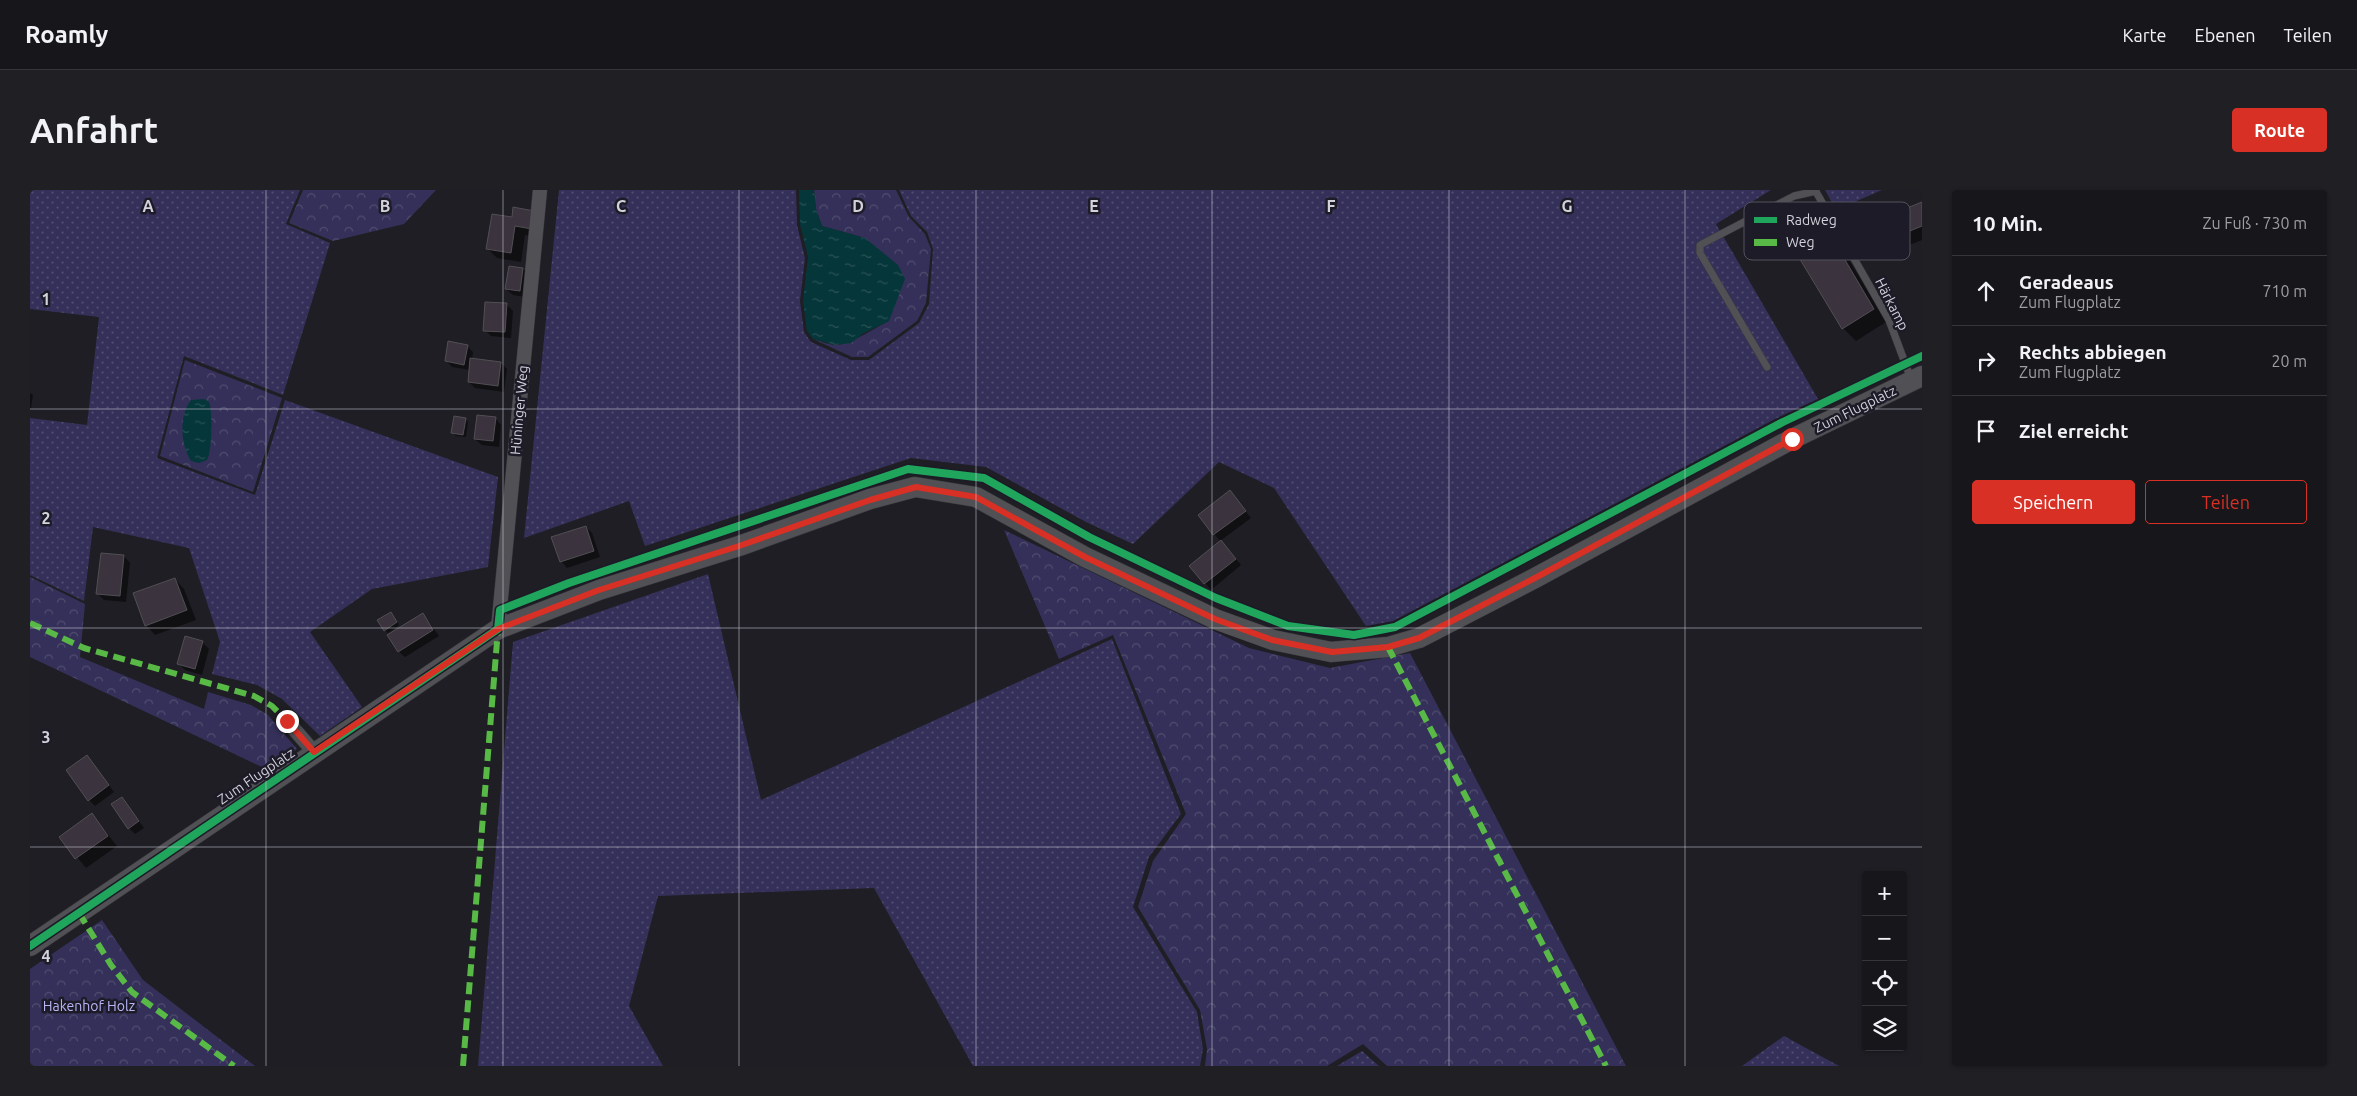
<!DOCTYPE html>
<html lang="de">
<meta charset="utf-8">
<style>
:root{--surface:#16161b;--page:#1f1f24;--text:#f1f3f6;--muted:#9e9fa3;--line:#35353a;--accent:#d93025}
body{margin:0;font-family:Ubuntu,sans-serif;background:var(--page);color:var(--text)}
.controls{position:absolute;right:15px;bottom:15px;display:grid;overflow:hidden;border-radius:5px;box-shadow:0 1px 4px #0004}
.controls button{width:45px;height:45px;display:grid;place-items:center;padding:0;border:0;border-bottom:1px solid var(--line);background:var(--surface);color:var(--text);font:25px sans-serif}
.stop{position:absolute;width:15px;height:15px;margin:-11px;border:4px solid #d93025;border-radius:50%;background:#fff}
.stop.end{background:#d93025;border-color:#fff;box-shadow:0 1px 5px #0008}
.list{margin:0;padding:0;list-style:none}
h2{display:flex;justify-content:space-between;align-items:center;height:65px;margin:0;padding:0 20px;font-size:21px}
h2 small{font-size:16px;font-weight:400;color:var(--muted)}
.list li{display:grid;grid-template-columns:32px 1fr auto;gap:15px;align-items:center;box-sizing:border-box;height:70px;padding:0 20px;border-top:1px solid var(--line)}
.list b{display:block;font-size:19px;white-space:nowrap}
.list p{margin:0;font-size:16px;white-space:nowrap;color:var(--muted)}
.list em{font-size:16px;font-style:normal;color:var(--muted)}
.actions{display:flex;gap:10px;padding:15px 20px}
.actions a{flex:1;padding:11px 0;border:1px solid var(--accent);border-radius:5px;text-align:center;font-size:18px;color:var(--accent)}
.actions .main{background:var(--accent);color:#fff}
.icon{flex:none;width:28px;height:28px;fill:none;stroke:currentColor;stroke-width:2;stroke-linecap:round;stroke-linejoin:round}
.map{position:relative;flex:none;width:1892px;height:876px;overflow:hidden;border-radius:5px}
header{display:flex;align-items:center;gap:30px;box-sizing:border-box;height:70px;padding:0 25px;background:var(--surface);border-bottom:1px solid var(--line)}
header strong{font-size:24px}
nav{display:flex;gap:28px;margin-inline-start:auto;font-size:18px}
.intro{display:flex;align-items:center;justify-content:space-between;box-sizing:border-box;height:120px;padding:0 30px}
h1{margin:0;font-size:35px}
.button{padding:12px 22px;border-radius:5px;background:var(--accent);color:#fff;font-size:18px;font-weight:700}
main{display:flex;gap:30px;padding:0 30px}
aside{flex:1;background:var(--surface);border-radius:5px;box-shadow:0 1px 4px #0004}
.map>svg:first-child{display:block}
.grass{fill:url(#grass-dots)}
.forest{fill:url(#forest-crowns)}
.water{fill:url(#water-ripples)}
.shadow{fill:#0007}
.building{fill:#3b333d;stroke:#524f54}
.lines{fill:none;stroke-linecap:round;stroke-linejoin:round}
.lane-casing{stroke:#38383e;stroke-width:8}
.street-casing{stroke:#38383e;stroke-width:15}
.secondary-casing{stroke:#38383e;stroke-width:21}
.lane{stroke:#505055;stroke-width:7}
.street{stroke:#505055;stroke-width:14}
.secondary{stroke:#505055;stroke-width:20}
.quiet{stroke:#58b947;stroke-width:6;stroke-dasharray:12 6;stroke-linecap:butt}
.cycleway-casing{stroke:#1c1b27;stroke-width:11}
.cycleway{stroke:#20a55d;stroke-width:8}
.route{stroke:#d93025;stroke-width:6}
.grid{fill:none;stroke:#d2d2db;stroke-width:1;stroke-opacity:0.55}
.labels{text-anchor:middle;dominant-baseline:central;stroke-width:5;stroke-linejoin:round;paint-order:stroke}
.street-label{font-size:14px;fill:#d2d2db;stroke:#1c1b27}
.park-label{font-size:14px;fill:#b9b6f8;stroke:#1c1b27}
.key{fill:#1c1b27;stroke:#53525d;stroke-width:1}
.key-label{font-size:14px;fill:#d2d2db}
.grid-label{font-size:16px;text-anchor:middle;font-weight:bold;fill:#d2d2db;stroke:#1c1b27;stroke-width:5;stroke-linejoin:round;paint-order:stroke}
</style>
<header>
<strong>Roamly</strong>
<nav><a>Karte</a><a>Ebenen</a><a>Teilen</a></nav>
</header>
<div class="intro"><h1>Anfahrt</h1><a class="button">Route</a></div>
<main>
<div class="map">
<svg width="1892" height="876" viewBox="0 0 1892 876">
<defs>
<pattern id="grass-dots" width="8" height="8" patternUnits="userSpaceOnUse" patternTransform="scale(1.25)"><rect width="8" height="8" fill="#343059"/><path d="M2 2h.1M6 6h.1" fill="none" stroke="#504d70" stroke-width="1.8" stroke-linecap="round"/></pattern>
<pattern id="forest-crowns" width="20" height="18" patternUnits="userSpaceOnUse" patternTransform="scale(1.25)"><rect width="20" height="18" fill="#343059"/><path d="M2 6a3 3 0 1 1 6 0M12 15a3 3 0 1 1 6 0" fill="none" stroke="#504d70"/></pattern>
<pattern id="water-ripples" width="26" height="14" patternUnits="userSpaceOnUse" patternTransform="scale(1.25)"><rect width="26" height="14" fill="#05363a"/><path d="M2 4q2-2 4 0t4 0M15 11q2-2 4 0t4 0" fill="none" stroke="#295256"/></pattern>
</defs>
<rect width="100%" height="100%" fill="#1e1e24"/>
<!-- grass -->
<g class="grass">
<path d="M0 0H270L256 34 300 53 253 205 154 166 127 268 225 305 255 210 468 287 458 377 342 399 280 442 332 517 290 546 252 509 227 495 182 484 190 452 159 358 63 337 54 411 0 385V228L57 235 69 127 0 119Z"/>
<path d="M529 0H766L767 35 775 68 770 111 774 142 781 152 821 170H839L889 133 899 114 903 59 897 42 881 26 869 0H1741L1686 34 1788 209 1745 229 1363 431 1336 436 1244 298 1189 272 1103 354 1056 332 956 277 881 268 615 356 599 311 494 348Z"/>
<path d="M1795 0H1852L1806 20Z"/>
<path d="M678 384 731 610 1082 449 1151 624 1119 667 1103 717 1167 822 1173 859 1170 876H943L844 698 628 706 599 816 633 876H448L483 452Z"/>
<path d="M1754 846 1809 876H1712Z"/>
<path d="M1332 861 1349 876H1307Z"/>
</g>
<!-- forest -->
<g class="forest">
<path d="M273 0H406L374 34 303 51 259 33Z"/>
<path d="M784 0H866L879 27 895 44 901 59 896 113 887 131 838 167H822L783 149C790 151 799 155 806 155 820 155 844 138 859 131L835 48 792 36 786 19Z"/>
<path d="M155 170 252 208 223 302 130 266Z"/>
<path d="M974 340 1219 458 1300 478 1380 463 1596 876H1357L1333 854 1297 876H1175L1177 859 1170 820 1108 717 1123 671 1156 624 1083 445 1029 469Z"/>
<path d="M0 387 55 414 50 467 174 519 178 502 221 515 238 525 267 559 236 579 0 467Z"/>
<path d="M72 730 113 790 225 876H0V779Z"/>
</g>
<!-- water -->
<g class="water">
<path d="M769 0H784L786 19 792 36 835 48 868 75 875 89 859 131 834 143 821 153 805 155 783 149 777 141 773 111 778 67 770 34Z"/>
<path d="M174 209 179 212C183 222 182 261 177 270L169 273 161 271C150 254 149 225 161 210Z"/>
</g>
<!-- shadow -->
<g class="shadow">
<path d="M1892 13V50L1844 69 1834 59Z"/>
<path d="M484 19 511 48 495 45 491 72 467 68 458 59 483 28Z"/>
<path d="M1795 38 1808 51 1856 132 1826 151 1813 138Z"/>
<path d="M493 79 499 85 495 107 483 105 476 99Z"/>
<path d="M476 114 483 121 481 148 461 146 455 140Z"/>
<path d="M437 156 443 162 442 169 471 173 477 179 474 202 445 198 439 192 440 180 422 177 416 170Z"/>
<path d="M0 203 3 205 1 218H0Z"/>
<path d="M465 228 471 235 469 257 452 255 445 249Z"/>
<path d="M435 229 438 232 436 247 426 246 423 243Z"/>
<path d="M1200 302 1221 328 1190 351 1169 325Z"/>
<path d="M556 337 562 343 570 367 537 378 531 371Z"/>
<path d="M1197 358 1211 375 1181 400 1161 376Z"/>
<path d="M94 366 100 373 96 412 74 410 68 404Z"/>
<path d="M145 389 154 399 166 430 125 445 116 435Z"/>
<path d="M393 424 409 446 375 467 368 461Z"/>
<path d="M363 426 369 435 358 443 355 440Z"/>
<path d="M172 452 179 459 172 485 155 480 149 474Z"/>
<path d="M57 567 84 602 65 616 59 610Z"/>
<path d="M92 608 114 638 105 644 99 638Z"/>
<path d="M62 625 87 656 56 678 31 647Z"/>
</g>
<!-- building -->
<g class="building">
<path d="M1892 12V36L1833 60 1825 39Z"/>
<path d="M483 17 504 21 502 39 485 36 481 63 456 59 462 24 482 27Z"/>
<path d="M1795 36 1844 119 1812 139 1762 56Z"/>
<path d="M479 76 493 78 490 101 475 99Z"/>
<path d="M455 112 477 113 475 142 453 141Z"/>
<path d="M418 151 438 155 434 175 415 171Z"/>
<path d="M440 168 471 172 468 196 438 192Z"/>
<path d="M447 225 466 227 463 251 444 249Z"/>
<path d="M424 226 436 228 433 245 421 243Z"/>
<path d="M1200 300 1216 321 1183 345 1168 325Z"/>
<path d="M556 336 564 361 530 372 521 347Z"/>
<path d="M1191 350 1206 369 1174 394 1159 376Z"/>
<path d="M71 363 94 365 90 406 66 404Z"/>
<path d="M145 388 157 420 115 436 103 403Z"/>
<path d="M361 422 367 432 354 441 347 430Z"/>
<path d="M393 423 403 440 368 462 357 445Z"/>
<path d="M155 446 173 451 165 479 147 474Z"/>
<path d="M57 565 79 595 58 611 36 580Z"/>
<path d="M92 607 109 631 98 639 81 614Z"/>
<path d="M62 623 78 646 45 669 29 647Z"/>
</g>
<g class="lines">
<defs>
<g id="lane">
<path d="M1785 0 1859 130 1881 189"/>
<path d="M1737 177 1670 63V55L1764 6 1786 1"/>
</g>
<g id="street">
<path d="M468 439 510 0"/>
<path d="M257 531 284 562"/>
</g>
<path id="secondary" d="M0 756 468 439 569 400 709 356 840 309 885 297 946 307 1055 367 1185 429 1243 450 1301 462 1358 457 1389 448 1505 388 1762 249 1892 186"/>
</defs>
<!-- lane casing -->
<use href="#lane" class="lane-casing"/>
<!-- street casing -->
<use href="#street" class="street-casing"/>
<!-- secondary casing -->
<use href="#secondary" class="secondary-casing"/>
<!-- lane -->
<use href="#lane" class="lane"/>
<!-- street -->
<use href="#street" class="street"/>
<!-- secondary -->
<use href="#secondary" class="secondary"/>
<!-- quiet -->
<g class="quiet">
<path d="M0 433 54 458 224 506 242 516 257 531"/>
<path d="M1358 457 1576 876"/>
<path d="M49 723 81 775 102 802 204 876"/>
<path d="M433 876 468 439"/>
</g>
<defs>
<path id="cycleway" d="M0 756 468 439 470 420 539 393 878 279 954 288 1059 347 1186 408 1258 436 1324 445 1365 437 1753 232 1892 166"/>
</defs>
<!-- cycleway casing -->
<use href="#cycleway" class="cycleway-casing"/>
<!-- cycleway -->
<use href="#cycleway" class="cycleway"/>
</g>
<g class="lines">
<!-- route -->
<path class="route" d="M257 531 284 562 468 439 569 400 709 356 840 310 886 297 946 307 1055 367 1185 429 1242 450 1302 462 1358 457 1389 448 1505 388 1762 249"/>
</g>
<!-- grid -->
<path class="grid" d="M236 0V876M473 0V876M709 0V876M946 0V876M1182 0V876M1419 0V876M1655 0V876M0 219H1892M0 438H1892M0 657H1892"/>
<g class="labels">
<!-- street labels -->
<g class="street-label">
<text transform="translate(1862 114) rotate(63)">Härkamp</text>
<text transform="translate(1825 219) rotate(-26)">Zum Flugplatz</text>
<text transform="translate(489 220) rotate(-85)">Hüninger Weg</text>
<text transform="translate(226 586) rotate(-34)">Zum Flugplatz</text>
</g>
<!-- park labels -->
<g class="park-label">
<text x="59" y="816">Hakenhof Holz</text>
</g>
</g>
<!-- legend -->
<rect x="1714" y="12" width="166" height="58" rx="8" class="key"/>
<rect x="1724" y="27" width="23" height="6" fill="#20a55d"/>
<rect x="1724" y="49" width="23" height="7" fill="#58b947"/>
<g class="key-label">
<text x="1756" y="35">Radweg</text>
<text x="1756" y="57">Weg</text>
</g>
<g class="grid-label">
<text x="118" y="22">A</text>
<text x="355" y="22">B</text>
<text x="591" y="22">C</text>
<text x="828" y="22">D</text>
<text x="1064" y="22">E</text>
<text x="1301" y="22">F</text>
<text x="1537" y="22">G</text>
<text x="16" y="115">1</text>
<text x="16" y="334">2</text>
<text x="16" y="553">3</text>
<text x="16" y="772">4</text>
</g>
</svg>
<div class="controls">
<button>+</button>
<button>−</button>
<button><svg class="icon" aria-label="locate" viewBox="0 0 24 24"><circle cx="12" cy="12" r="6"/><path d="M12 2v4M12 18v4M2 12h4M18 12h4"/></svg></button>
<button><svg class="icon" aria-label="layers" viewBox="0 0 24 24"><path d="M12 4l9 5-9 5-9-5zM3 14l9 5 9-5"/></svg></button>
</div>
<div class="stop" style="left:1762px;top:249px"></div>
<div class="stop end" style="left:257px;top:531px"></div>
</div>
<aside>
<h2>10 Min.<small>Zu Fuß · 730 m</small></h2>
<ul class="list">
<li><svg class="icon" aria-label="ahead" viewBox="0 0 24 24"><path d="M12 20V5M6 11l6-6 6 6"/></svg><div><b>Geradeaus</b><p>Zum Flugplatz</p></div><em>710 m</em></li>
<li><svg class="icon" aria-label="right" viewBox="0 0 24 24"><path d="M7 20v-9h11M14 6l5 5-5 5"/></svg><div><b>Rechts abbiegen</b><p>Zum Flugplatz</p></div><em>20 m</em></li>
<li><svg class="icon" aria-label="arrive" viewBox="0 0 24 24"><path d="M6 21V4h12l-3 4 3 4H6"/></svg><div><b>Ziel erreicht</b></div></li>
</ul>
<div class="actions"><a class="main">Speichern</a><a>Teilen</a></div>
</aside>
</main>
